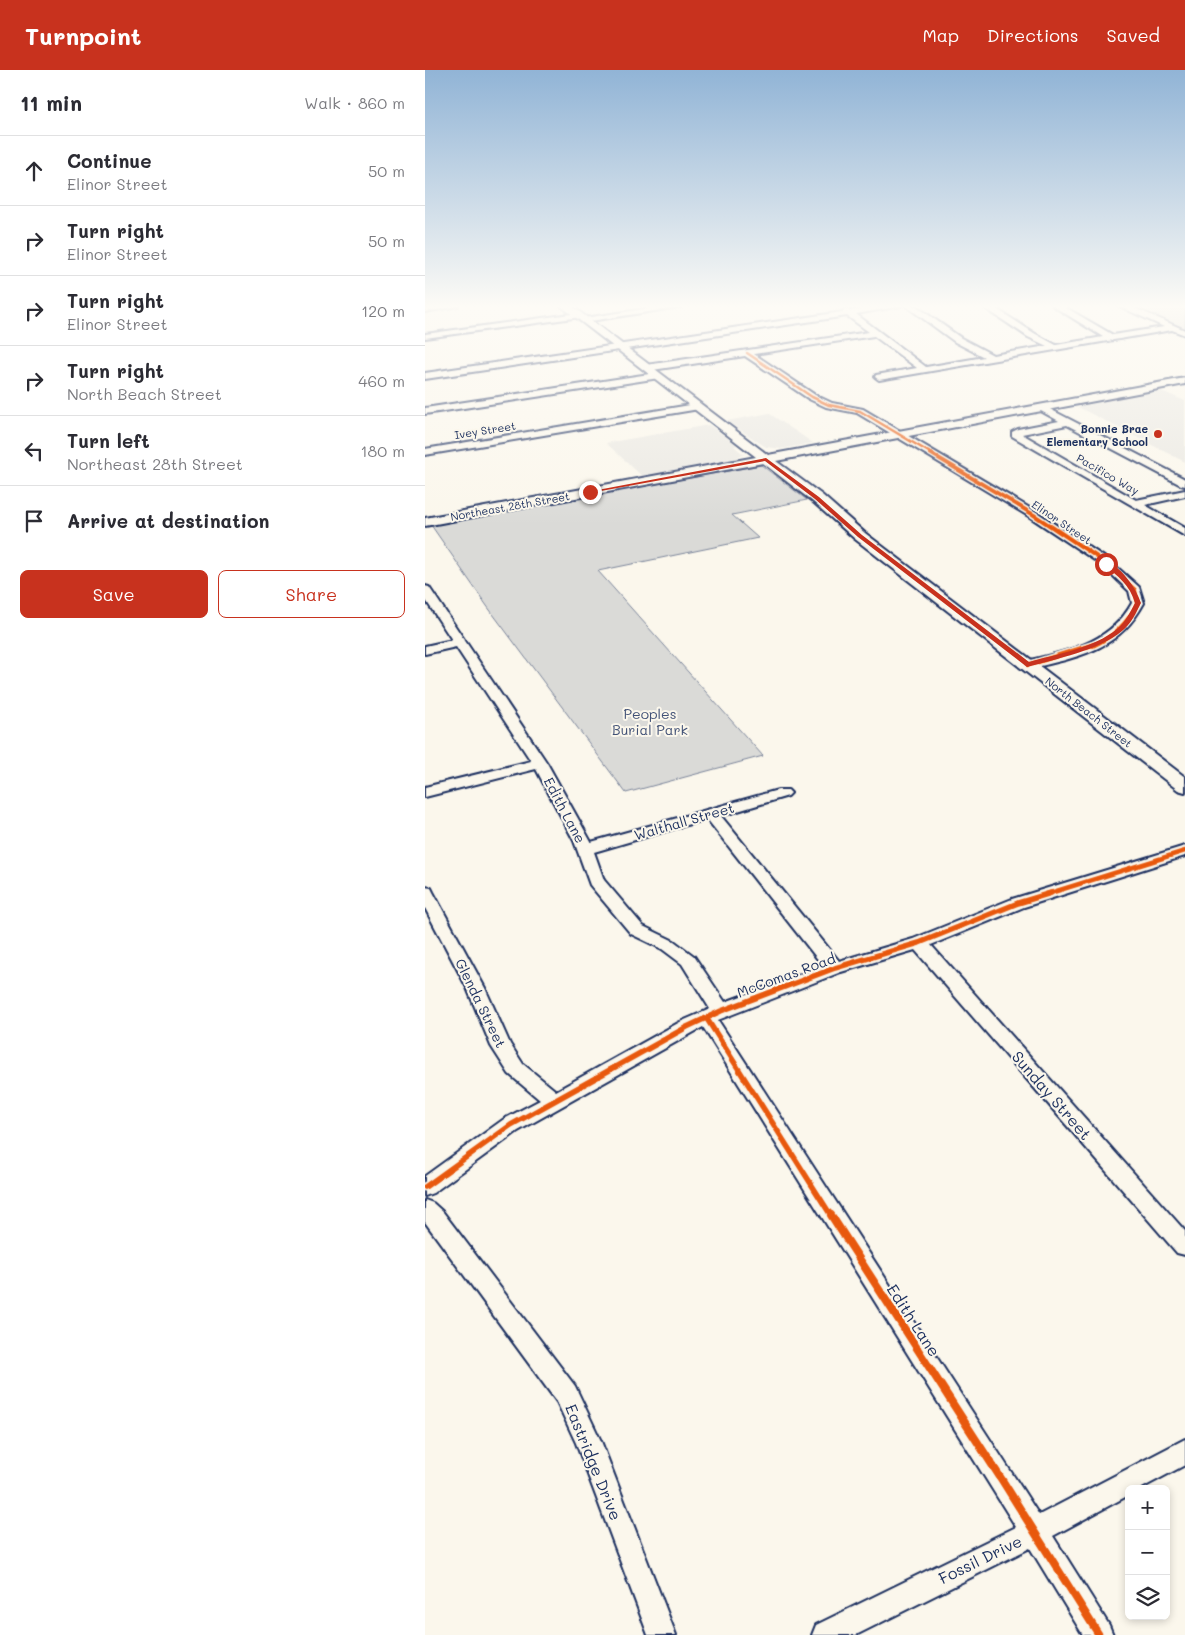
<!DOCTYPE html>
<meta charset="utf-8">
<style>
:root{--surface:#fff;--page:#f7f7f7;--text:#2b2b33;--muted:#7c7c81;--line:#e1e1e2;--accent:#c8321e}
body{margin:0;font-family:Mali,sans-serif;background:var(--page);color:var(--text)}
.controls{position:absolute;right:15px;bottom:15px;display:grid;overflow:hidden;border-radius:8px;box-shadow:0 2px 8px #0003}
.controls button{width:45px;height:45px;display:grid;place-items:center;padding:0;border:0;border-bottom:1px solid var(--line);background:var(--surface);color:var(--text);font:25px sans-serif}
.stop{position:absolute;width:15px;height:15px;margin:-11px;border:4px solid #c8321e;border-radius:50%;background:#fff}
.stop.end{background:#c8321e;border-color:#fff;box-shadow:0 1px 5px #0008}
.list{margin:0;padding:0;list-style:none}
h2{display:flex;justify-content:space-between;align-items:center;height:65px;margin:0;padding:0 20px;font-size:21px}
h2 small{font-size:16px;font-weight:400;color:var(--muted)}
.list li{display:grid;grid-template-columns:32px 1fr auto;gap:15px;align-items:center;box-sizing:border-box;height:70px;padding:0 20px;border-top:1px solid var(--line)}
.list b{display:block;font-size:19px;white-space:nowrap}
.list p{margin:0;font-size:16px;white-space:nowrap;color:var(--muted)}
.list em{font-size:16px;font-style:normal;color:var(--muted)}
.actions{display:flex;gap:10px;padding:15px 20px}
.actions a{flex:1;padding:11px 0;border:1px solid var(--accent);border-radius:8px;text-align:center;font-size:18px;color:var(--accent)}
.actions .main{background:var(--accent);color:#fff}
.icon{flex:none;width:28px;height:28px;fill:none;stroke:currentColor;stroke-width:2;stroke-linecap:round;stroke-linejoin:round}
.map{position:relative;flex:none;width:760px;height:1565px;overflow:hidden}
header{display:flex;align-items:center;gap:30px;box-sizing:border-box;height:70px;padding:0 25px;background:var(--accent);color:#fff}
header strong{font-size:24px}
nav{display:flex;gap:28px;margin-inline-start:auto;font-size:18px}
main{display:flex}
aside{flex:1;background:var(--surface)}
.map>svg:first-child{display:block}
.built{fill:#eae8e2}
.green{fill:#dadad7;stroke:#7a849a}
.lines{fill:none;stroke-linecap:round;stroke-linejoin:round}
.minor-casing{stroke:#1b2f5e;stroke-width:4}
.major-casing{stroke:#1b2f5e;stroke-width:4}
.minor{fill:#fbf7ec;fill-rule:evenodd}
.major{fill:#fbf7ec;fill-rule:evenodd}
.cycleway-far4-casing{stroke:#fbf7ec;stroke-width:4.5}
.cycleway-far3-casing{stroke:#fbf7ec;stroke-width:6}
.cycleway-far2-casing{stroke:#fbf7ec;stroke-width:8}
.cycleway-far1-casing{stroke:#fbf7ec;stroke-width:9}
.cycleway-casing{stroke:#fbf7ec;stroke-width:11}
.cycleway-far4{stroke:#e8590c;stroke-width:2.5}
.cycleway-far3{stroke:#e8590c;stroke-width:4}
.cycleway-far2{stroke:#e8590c;stroke-width:4.5}
.cycleway-far1{stroke:#e8590c;stroke-width:5.5}
.cycleway{stroke:#e8590c;stroke-width:8}
.route{fill:#c8321e}
.poi-dot{fill:#c8321e;stroke:#fbf7ec;stroke-width:2}
.labels{text-anchor:middle;dominant-baseline:central;stroke-width:4;stroke-linejoin:round;paint-order:stroke}
.far-poi-label{font-size:11px;font-weight:bold;fill:#1b2f5e;stroke:#fbf7ec;text-anchor:end}
.far-street-label{font-size:11px;fill:#1b2f5e;stroke:#fbf7ec}
.park-label{font-size:14px;fill:#415176;stroke:#fbf7ec}
.street-label{font-size:14px;fill:#1b2f5e;stroke:#fbf7ec}
.near-street-label{font-size:16px;fill:#1b2f5e;stroke:#fbf7ec}
</style>
<header>
<strong>Turnpoint</strong>
<nav><a>Map</a><a>Directions</a><a>Saved</a></nav>
</header>
<main>
<aside>
<h2>11 min<small>Walk · 860 m</small></h2>
<ul class="list">
<li><svg class="icon" aria-label="ahead" viewBox="0 0 24 24"><path d="M12 20V5M6 11l6-6 6 6"/></svg><div><b>Continue</b><p>Elinor Street</p></div><em>50 m</em></li>
<li><svg class="icon" aria-label="right" viewBox="0 0 24 24"><path d="M7 20v-9h11M14 6l5 5-5 5"/></svg><div><b>Turn right</b><p>Elinor Street</p></div><em>50 m</em></li>
<li><svg class="icon" aria-label="right" viewBox="0 0 24 24"><path d="M7 20v-9h11M14 6l5 5-5 5"/></svg><div><b>Turn right</b><p>Elinor Street</p></div><em>120 m</em></li>
<li><svg class="icon" aria-label="right" viewBox="0 0 24 24"><path d="M7 20v-9h11M14 6l5 5-5 5"/></svg><div><b>Turn right</b><p>North Beach Street</p></div><em>460 m</em></li>
<li><svg class="icon" aria-label="left" viewBox="0 0 24 24"><path d="M17 20v-9H6M10 6l-5 5 5 5"/></svg><div><b>Turn left</b><p>Northeast 28th Street</p></div><em>180 m</em></li>
<li><svg class="icon" aria-label="arrive" viewBox="0 0 24 24"><path d="M6 21V4h12l-3 4 3 4H6"/></svg><div><b>Arrive at destination</b></div></li>
</ul>
<div class="actions"><a class="main">Save</a><a>Share</a></div>
</aside>
<div class="map">
<svg width="760" height="1565" viewBox="0 0 760 1565">
<rect width="100%" height="100%" fill="#fbf7ec"/>
<filter id="ink" filterUnits="userSpaceOnUse"><feTurbulence type="fractalNoise" baseFrequency=".02" numOctaves="2"/><feDisplacementMap in="SourceGraphic" scale="10" xChannelSelector="R" yChannelSelector="G"/><feConvolveMatrix kernelMatrix="1 2 1 2 8 2 1 2 1" color-interpolation-filters="sRGB"/></filter>
<g filter="url(#ink)">
<!-- built -->
<g class="built">
<path d="M734 320 760 331V392L651 336Z"/>
<path d="M345 343V344L388 373 356 379 341 377 302 351Z"/>
<path d="M284 355 312 375 309 376 319 385 313 386 315 388 217 406 181 373Z"/>
</g>
<!-- green -->
<g class="green">
<path d="M727 236H760V259L711 239Z"/>
<path d="M336 395 382 430 307 445 333 468 173 501 338 686 201 723 62 536 6 455Z"/>
</g>
<g class="lines">
<defs>
<g id="minor">
<path d="M10 236H33L0 242V238Z"/>
<path d="M239 236H261L159 252 155 250 159 248Z"/>
<path d="M454 236H476L431 244 501 297 559 287 530 272 481 236H491L536 268 568 285 622 276 603 267 557 236H567L609 263 631 275 678 267 628 236H638L688 265 739 257 694 236H705L760 260V265L747 260 454 310 450 307 451 305 492 298 449 266 329 284 390 325 407 333 438 339 613 443 685 491 714 517 719 533C693 581 653 587 603 599L598 598 596 595 598 592C641 581 684 575 707 533L704 521 677 495 605 447 432 343 401 337 384 329 320 286 221 301 217 298 221 295 444 262 422 246 0 309V303L417 242 420 239 425 241Z"/>
<path d="M153 243H156V247L0 268V264Z"/>
<path d="M231 303 234 304V308L0 344V338Z"/>
<path d="M271 334 274 335V339L0 385V379Z"/>
<path d="M617 335 760 409V416L756 415 642 355 597 364 711 430 760 420V426L720 435 760 458V466L587 366V362L593 359 634 351 614 340V336Z"/>
<path d="M0 516 4 517 122 693 166 772 353 720H363L366 723 363 726 296 746 414 891 488 869 587 829 760 776V786L599 837 506 875 760 1161V1185L752 1183 490 880 416 902 293 950 614 1445 760 1369V1395L715 1419H704V1425L628 1466 684 1555 688 1565H658L605 1478 431 1565H387L391 1555 591 1457 278 957 93 1061 8 1123 0 1126V1106L79 1049 115 1030 84 1004 66 976 42 918 0 838V817L6 818 8 822 60 918 85 974 98 994 131 1021 255 952 285 939 257 894 237 879 206 864 165 815 149 771 111 699 0 727V717L106 691 31 577 0 584V576L27 570 0 529ZM282 749 398 896 300 932 269 886 249 871 218 856 179 810 169 782Z"/>
<path d="M0 1130 8 1133 18 1142 150 1316 176 1371 251 1565H223L151 1373 132 1332 0 1152Z"/>
</g>
<path id="major" d="M136 236H147L343 385 760 308V314L351 391 397 425 440 463 760 707V722L753 720 430 469 387 431 338 393 0 456V448L331 387Z"/>
</defs>
<!-- minor casing -->
<use href="#minor" class="minor-casing"/>
<!-- major casing -->
<use href="#major" class="major-casing"/>
<!-- minor -->
<use href="#minor" class="minor"/>
<!-- major -->
<use href="#major" class="major"/>
<defs>
<path id="cycleway-far4" d="M322 283 387 327 404 335 435 341 507 384"/>
<path id="cycleway-far3" d="M505 383 609 445 681 493 710 520 713 533C702 554 689 566 668 576"/>
<g id="cycleway-far2">
<path d="M603 595 670 574"/>
<path d="M622 824 760 781"/>
</g>
<g id="cycleway-far1">
<path d="M282 949 407 1147"/>
<path d="M0 1117 86 1055 262 957 296 941 410 898 494 873 593 833 626 823"/>
</g>
<path id="cycleway" d="M406 1145 577 1410 674 1565"/>
</defs>
<!-- cycleway-far4 casing -->
<use href="#cycleway-far4" class="cycleway-far4-casing"/>
<!-- cycleway-far3 casing -->
<use href="#cycleway-far3" class="cycleway-far3-casing"/>
<!-- cycleway-far2 casing -->
<use href="#cycleway-far2" class="cycleway-far2-casing"/>
<!-- cycleway-far1 casing -->
<use href="#cycleway-far1" class="cycleway-far1-casing"/>
<!-- cycleway casing -->
<use href="#cycleway" class="cycleway-casing"/>
<!-- cycleway-far4 -->
<use href="#cycleway-far4" class="cycleway-far4"/>
<!-- cycleway-far3 -->
<use href="#cycleway-far3" class="cycleway-far3"/>
<!-- cycleway-far2 -->
<use href="#cycleway-far2" class="cycleway-far2"/>
<!-- cycleway-far1 -->
<use href="#cycleway-far1" class="cycleway-far1"/>
<!-- cycleway -->
<use href="#cycleway" class="cycleway"/>
</g>
</g>
<!-- sky -->
<linearGradient id="sky" x2="0" y2="1"><stop stop-color="#91b4d6"/><stop offset="0.52" stop-color="#fdfbf6"/><stop offset="1" stop-color="#fdfbf6" stop-opacity="0"/></linearGradient>
<rect width="760" height="455" fill="url(#sky)"/>
<!-- route -->
<path class="route" d="M341 388 394 427 437 465 604 592C632 584 669 578 692 559 701 552 705 542 710 533 705 515 693 506 679 495V492C694 492 712 520 716 533 711 543 706 554 697 561 674 580 631 589 602 597L433 467 390 429 340 391 165 423 162 422Z"/>
<!-- markers -->
<circle class="poi-dot" cx="733" cy="364" r="5"/>
<g class="labels">
<!-- far-poi labels -->
<g class="far-poi-label">
<text x="723" y="358">Bonnie Brae<tspan x="723" dy="13">Elementary School</tspan></text>
</g>
<!-- far-street labels -->
<g class="far-street-label">
<text transform="translate(60 360) rotate(-9)">Ivey Street</text>
<text transform="translate(683 404) rotate(30)">Pacifico Way</text>
<text transform="translate(85 436) rotate(-10)">Northeast 28th Street</text>
<text transform="translate(637 452) rotate(34)">Elinor Street</text>
<text transform="translate(664 642) rotate(38)">North Beach Street</text>
</g>
<!-- park labels -->
<g class="park-label">
<text x="225" y="643">Peoples<tspan x="225" dy="16">Burial Park</tspan></text>
</g>
<!-- street labels -->
<g class="street-label">
<text transform="translate(140 740) rotate(62)">Edith Lane</text>
<text transform="translate(259 751) rotate(-16)">Walthall Street</text>
<text transform="translate(361 905) rotate(-20)">McComas Road</text>
<text transform="translate(56 933) rotate(64)">Glenda Street</text>
</g>
<!-- near-street labels -->
<g class="near-street-label">
<text transform="translate(627 1025) rotate(49)">Sunday Street</text>
<text transform="translate(489 1250) rotate(57)">Edith Lane</text>
<text transform="translate(169 1392) rotate(68)">Eastridge Drive</text>
<text transform="translate(555 1489) rotate(-26)">Fossil Drive</text>
</g>
</g>
</svg>
<div class="controls">
<button>+</button>
<button>−</button>
<button><svg class="icon" aria-label="layers" viewBox="0 0 24 24"><path d="M12 4l9 5-9 5-9-5zM3 14l9 5 9-5"/></svg></button>
</div>
<div class="stop" style="left:681px;top:494px"></div>
<div class="stop end" style="left:165px;top:422px"></div>
</div>
</main>
